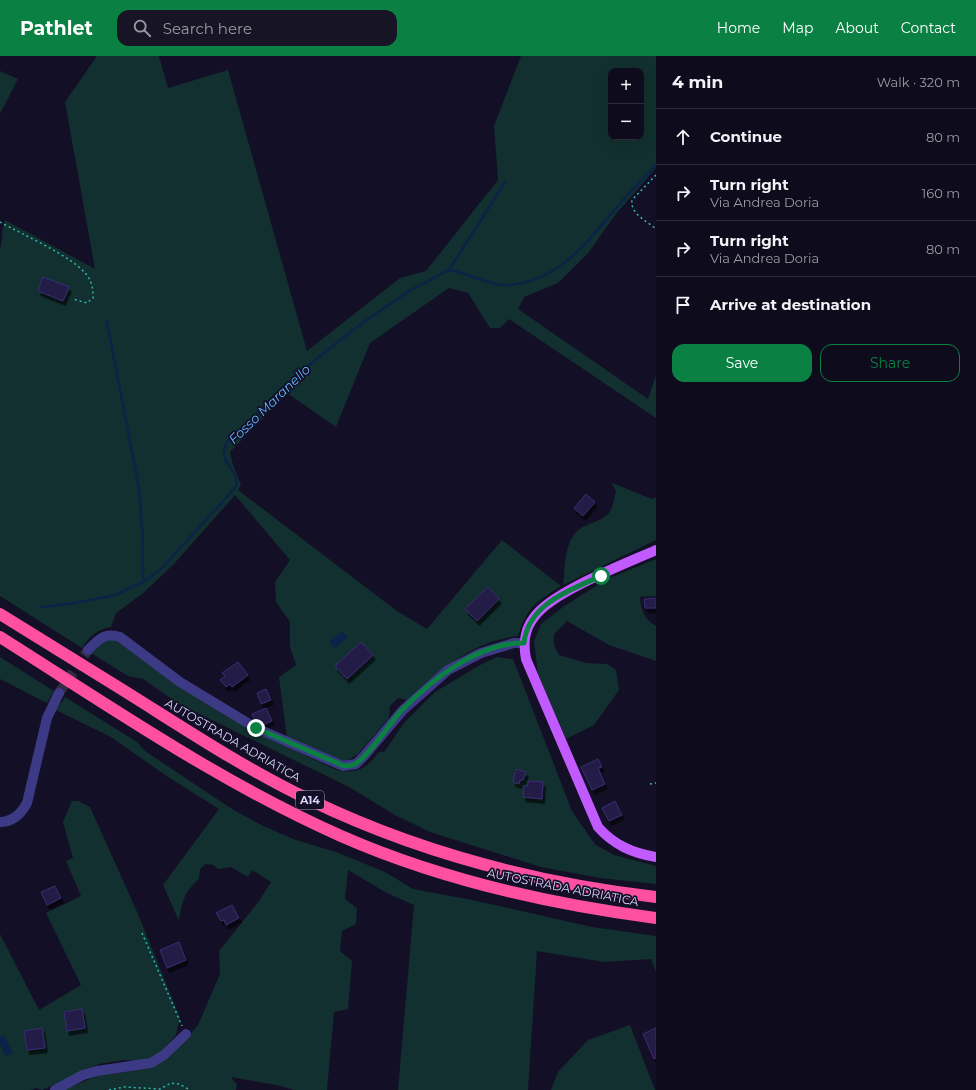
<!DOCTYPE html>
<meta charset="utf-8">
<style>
:root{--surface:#0e0b1c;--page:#171425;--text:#f1f3f6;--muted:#9b9ba3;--line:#2e2b3b;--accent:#0b8043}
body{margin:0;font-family:Montserrat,sans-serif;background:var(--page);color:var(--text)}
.controls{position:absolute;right:12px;top:12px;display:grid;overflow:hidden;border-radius:8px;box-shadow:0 4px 16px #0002}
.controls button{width:36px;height:36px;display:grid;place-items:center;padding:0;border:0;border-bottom:1px solid var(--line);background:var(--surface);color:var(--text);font:20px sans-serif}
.stop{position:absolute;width:12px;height:12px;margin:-9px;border:3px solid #0b8043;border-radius:50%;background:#fff}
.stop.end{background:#0b8043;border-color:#fff;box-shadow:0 1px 4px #0008}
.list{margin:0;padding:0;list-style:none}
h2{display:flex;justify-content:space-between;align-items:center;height:52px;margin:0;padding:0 16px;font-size:17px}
h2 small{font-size:13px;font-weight:400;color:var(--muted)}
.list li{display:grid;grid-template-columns:26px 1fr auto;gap:12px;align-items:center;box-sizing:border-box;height:56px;padding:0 16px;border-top:1px solid var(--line)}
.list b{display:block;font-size:15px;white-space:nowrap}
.list p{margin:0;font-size:13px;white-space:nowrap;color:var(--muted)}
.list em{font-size:13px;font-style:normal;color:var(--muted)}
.actions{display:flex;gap:8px;padding:12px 16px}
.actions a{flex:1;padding:9px 0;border:1px solid var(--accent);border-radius:12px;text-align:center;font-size:14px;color:var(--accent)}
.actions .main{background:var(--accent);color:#fff}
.icon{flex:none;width:22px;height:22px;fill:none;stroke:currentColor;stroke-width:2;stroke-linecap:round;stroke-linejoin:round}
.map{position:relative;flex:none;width:656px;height:1034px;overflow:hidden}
header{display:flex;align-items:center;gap:24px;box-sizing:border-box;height:56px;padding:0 20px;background:var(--accent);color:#fff}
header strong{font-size:19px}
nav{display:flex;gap:22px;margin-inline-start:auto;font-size:14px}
.search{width:280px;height:36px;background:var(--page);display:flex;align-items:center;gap:10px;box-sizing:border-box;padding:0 14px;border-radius:12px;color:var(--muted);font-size:15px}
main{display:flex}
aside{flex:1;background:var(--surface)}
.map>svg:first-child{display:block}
.green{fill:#12302f;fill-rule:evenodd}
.water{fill:#0c2248}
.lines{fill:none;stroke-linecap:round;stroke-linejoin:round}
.stream{stroke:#0c2248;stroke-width:2.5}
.building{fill:#241b47;stroke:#3b2d73;filter:url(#shadow)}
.minor-tunnel{stroke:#312d47;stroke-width:10;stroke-dasharray:10 5;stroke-linecap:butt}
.path{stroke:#2fb8b0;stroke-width:1.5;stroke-dasharray:2 3;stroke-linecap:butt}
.minor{stroke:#3d3a85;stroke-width:10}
.major{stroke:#c25bff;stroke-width:10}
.highway{stroke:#ff4fa3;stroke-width:12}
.route{stroke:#0b8043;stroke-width:5}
.labels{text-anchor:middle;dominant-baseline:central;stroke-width:3.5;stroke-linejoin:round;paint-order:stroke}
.shield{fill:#130f26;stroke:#9e99be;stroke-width:1}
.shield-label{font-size:11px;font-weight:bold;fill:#d9d4ff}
.street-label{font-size:12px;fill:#d9d4ff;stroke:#130f26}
.water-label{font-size:13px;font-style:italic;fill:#62b6ff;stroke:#130f26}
</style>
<header>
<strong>Pathlet</strong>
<div class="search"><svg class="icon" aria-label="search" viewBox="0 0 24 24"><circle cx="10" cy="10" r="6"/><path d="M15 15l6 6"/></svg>Search here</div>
<nav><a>Home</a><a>Map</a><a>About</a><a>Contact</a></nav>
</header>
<main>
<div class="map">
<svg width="656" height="1034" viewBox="0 0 656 1034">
<defs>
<filter id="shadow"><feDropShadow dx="2.5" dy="4.5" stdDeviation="0" flood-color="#0009"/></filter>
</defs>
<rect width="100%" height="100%" fill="#130f26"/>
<!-- green -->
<g class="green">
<path d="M97 0H159L168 32 228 14 307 295 400 222 426 215 498 124 494 70 521 0H656V112L615 159 589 196 558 227 524 241 518 253 648 343 656 319V362L509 263 500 272H490L468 237 449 232 370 287 336 371 287 337 230 396 233 409 241 429 238 434 397 555 427 573 502 484 561 530C535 547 528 550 518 580 471 586 440 614 407 644L398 642 389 651 390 656 388 663 358 698 346 705 334 703 287 682 279 621 296 609 290 591V566L276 546 275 526 290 504 235 439 173 509 142 538 116 557 111 571C96 574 90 580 82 592L0 540V193C4 180 0 176 5 164L95 213 65 46ZM611 15H641V81H611ZM488 531 499 543 477 565ZM361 586 373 599 347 622Z"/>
<path d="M0 15 18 23 0 58Z"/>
<path d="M612 427 652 443 656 441V484L563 529C565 513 564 494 573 480 581 467 599 468 609 457 613 452 614 442 616 436Z"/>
<path d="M656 503V540L640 541C641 554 644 563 656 570V605L609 589 567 565 554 578V589L559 599 586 607 607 608 616 614 619 634 594 669 566 683 538 618 534 585 541 568 563 551 607 523Z"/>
<path d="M111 583 119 586 255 676 339 715C360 717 366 712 379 696H384L404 667 435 636 480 609 497 601 513 603 572 755 589 780 596 789 614 799 656 810V828L600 822 541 811 430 776 395 759 349 731 179 648 143 623 128 620 91 597 103 585ZM516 713 525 716 523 724H520L519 728 513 726ZM524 730H528L542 743 523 741Z"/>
<path d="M0 601 54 635 47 647 0 623Z"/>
<path d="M65 641 137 686 145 695 232 753 263 770 296 784 336 796 385 816 413 833 472 844 592 871 656 880V916L651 903 604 906 537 895 528 1034H398L414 849 385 836 348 814 345 843 357 852 356 868 342 875 340 895 352 905 348 953 334 956 327 1034H294L281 1030 231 1021 237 1029 236 1034H63L97 1020 152 1012 183 986 198 969 220 918 219 895 259 845 271 826 252 814 248 821 231 811 218 813 213 809 205 808 200 813 199 823C184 836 182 846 179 865L163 829 219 753 168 721 111 681 56 654Z"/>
<path d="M72 745H78L90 751 138 858 180 962 176 979 161 996 150 1002 139 1005 123 1004 99 1008 42 1034 36 1032 31 1034H0V988L6 1000 4 979 0 981V878L39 954 81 929 46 857 81 840 66 805 73 802 63 766ZM82 953 85 972 67 975 64 956ZM42 972 45 991 27 994 24 975Z"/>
<path d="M630 969 655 1034H551L558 1016 588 984Z"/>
</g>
<!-- water -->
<g class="water">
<path d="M342 575 348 581 335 593 329 586Z"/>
<path d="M4 979 13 997 6 1000 0 988V981Z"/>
</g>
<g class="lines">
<!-- stream -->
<g class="stream">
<path d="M449 214C469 217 491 231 511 229 559 223 582 192 611 158 625 141 641 125 656 109"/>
<path d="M107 266 139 432 143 484V526"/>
<path d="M41 551 75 547 115 539 143 526 160 514 236 431C241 412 214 407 228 385L303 314 358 270 409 235 449 214 505 126"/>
</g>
</g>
<!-- building -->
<g class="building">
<path d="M43 221 69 231 63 245 38 235Z"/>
<path d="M586 438 595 446 583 460 574 452Z"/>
<path d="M488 531 499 543 477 565 465 553Z"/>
<path d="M656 542V552H645L644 543Z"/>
<path d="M361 586 373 599 347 623 335 610Z"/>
<path d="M238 606 248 619 232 631 230 628 226 631 220 624 225 620 222 617Z"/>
<path d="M266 633 271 644 261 648 257 637Z"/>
<path d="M266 652 272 665 257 671 252 658Z"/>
<path d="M598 703 602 711 598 712 605 728 592 734 581 711Z"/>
<path d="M516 713 526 716 523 724H520L519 728 513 726Z"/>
<path d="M528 725 543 726 542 743 523 741 524 730H528Z"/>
<path d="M615 745 622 759 609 765 602 752Z"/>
<path d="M55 830 61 842 47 849 41 836Z"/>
<path d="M232 849 239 862 226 869 224 864 221 865 216 857Z"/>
<path d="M179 886 186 904 167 912 160 894Z"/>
<path d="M82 953 85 972 67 975 64 956Z"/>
<path d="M42 972 45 992 27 994 24 975Z"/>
<path d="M656 972V1002L654 1003 643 978Z"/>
</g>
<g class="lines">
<!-- minor-tunnel -->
<path class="minor-tunnel" d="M59 637 88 594"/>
<!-- path -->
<g class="path">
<path d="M656 119 632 144C630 158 647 165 656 173"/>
<path d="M0 166C23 179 70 199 86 218 92 225 93 233 93 242L87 247 73 243"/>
<path d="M650 728 656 727"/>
<path d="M142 877 182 970"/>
<path d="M109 1034 124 1031 160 1033 171 1027 179 1028 190 1034"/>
</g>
<!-- minor -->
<g class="minor">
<path d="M88 594C98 584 104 576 120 581L180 626 256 672 343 710 356 708 364 700 403 654 448 614 481 597 514 587H524"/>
<path d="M0 766C13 766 21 758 27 747L47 662 59 637"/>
<path d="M55 1034 83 1019 97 1015 151 1007 164 999 186 978"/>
</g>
<!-- major -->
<path class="major" d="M656 494C625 508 554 535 535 560 524 573 523 587 526 603L598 771C614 789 632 797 656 801"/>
<!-- highway -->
<g class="highway">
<path d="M0 558C35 580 70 601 105 623 172 664 237 709 308 743 417 796 536 827 656 841"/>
<path d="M0 581C111 651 221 727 341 780 441 824 548 848 656 862"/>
</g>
</g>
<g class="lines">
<!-- route -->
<path class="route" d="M256 672 344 710C348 710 351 710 355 708 368 701 389 668 401 655 431 624 479 586 524 587 528 548 570 534 601 520"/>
</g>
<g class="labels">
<!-- shield labels -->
<rect class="shield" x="296" y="735" width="28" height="18" rx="3"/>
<g class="shield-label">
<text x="310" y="744">A14</text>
</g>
<!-- street labels -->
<g class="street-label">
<text transform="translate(233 684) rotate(30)">AUTOSTRADA ADRIATICA</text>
<text transform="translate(563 831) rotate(11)">AUTOSTRADA ADRIATICA</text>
</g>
<!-- water labels -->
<g class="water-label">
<text transform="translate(269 348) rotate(-44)">Fosso Maranello</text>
</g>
</g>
</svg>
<div class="controls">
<button>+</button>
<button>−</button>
</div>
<div class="stop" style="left:601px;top:520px"></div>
<div class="stop end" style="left:256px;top:672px"></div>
</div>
<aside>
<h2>4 min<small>Walk · 320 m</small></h2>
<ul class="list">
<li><svg class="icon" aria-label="ahead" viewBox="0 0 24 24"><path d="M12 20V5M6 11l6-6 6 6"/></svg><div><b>Continue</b></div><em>80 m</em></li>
<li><svg class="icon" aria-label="right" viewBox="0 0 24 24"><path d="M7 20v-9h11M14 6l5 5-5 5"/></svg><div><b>Turn right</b><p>Via Andrea Doria</p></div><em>160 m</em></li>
<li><svg class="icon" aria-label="right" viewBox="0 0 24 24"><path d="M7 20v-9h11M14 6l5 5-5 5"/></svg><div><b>Turn right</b><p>Via Andrea Doria</p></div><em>80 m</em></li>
<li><svg class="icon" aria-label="arrive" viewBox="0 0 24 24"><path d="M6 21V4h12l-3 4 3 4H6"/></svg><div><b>Arrive at destination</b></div></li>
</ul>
<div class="actions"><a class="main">Save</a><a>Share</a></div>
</aside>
</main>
